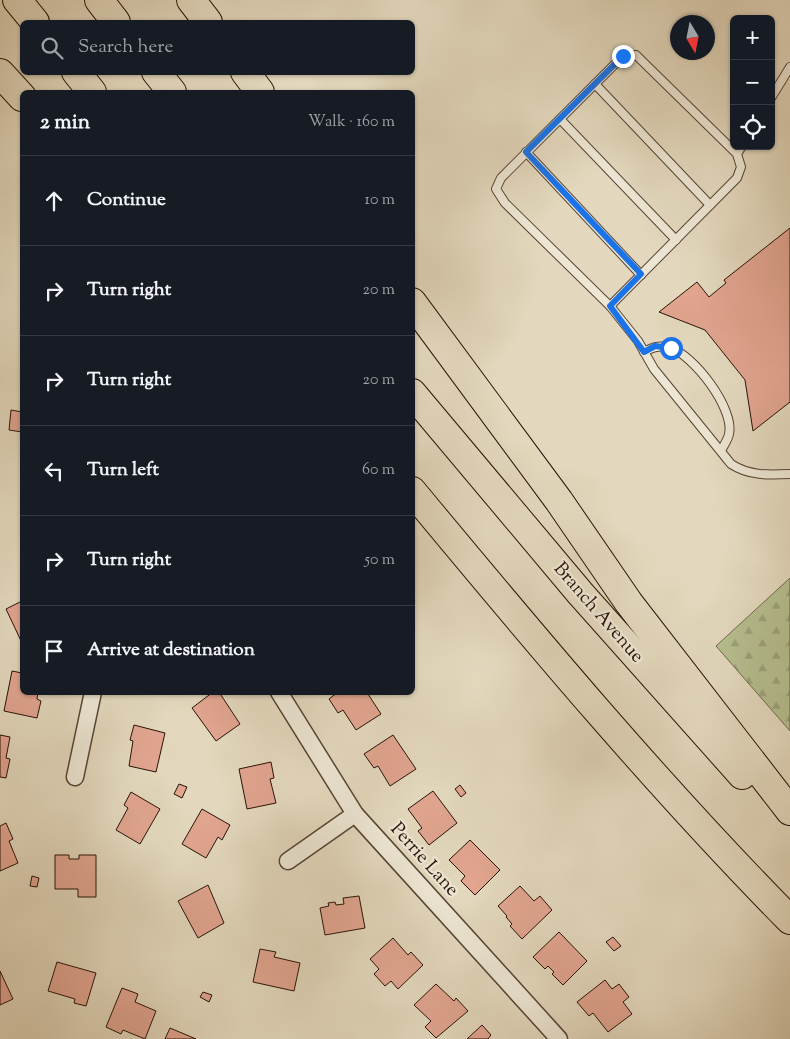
<!DOCTYPE html>
<meta charset="utf-8">
<style>
:root{--surface:#171b24;--page:#242831;--text:#f1f3f6;--muted:#9ea1a6;--line:#363941}
body{margin:0;font-family:"Sorts Mill Goudy",serif;background:var(--page);color:var(--text)}
.controls{position:absolute;right:15px;top:15px;display:grid;overflow:hidden;border-radius:8px;box-shadow:0 1px 4px #0004}
.controls button{width:45px;height:45px;display:grid;place-items:center;padding:0;border:0;border-bottom:1px solid var(--line);background:var(--surface);color:var(--text);font:25px sans-serif}
.compass{position:absolute;left:670px;top:15px;width:45px;height:45px;border-radius:50%;background:var(--surface);box-shadow:0 1px 4px #0004;rotate:170deg}
.stop{position:absolute;width:15px;height:15px;margin:-11px;border:4px solid #1a73e8;border-radius:50%;background:#fff}
.stop.end{background:#1a73e8;border-color:#fff;box-shadow:0 1px 5px #0008}
.list{margin:0;padding:0;list-style:none}
h2{display:flex;justify-content:space-between;align-items:center;height:65px;margin:0;padding:0 20px;font-size:21px}
h2 small{font-size:16px;font-weight:400;color:var(--muted)}
.list li{display:grid;grid-template-columns:32px 1fr auto;gap:15px;align-items:center;box-sizing:border-box;height:90px;padding:0 20px;border-top:1px solid var(--line)}
.list b{display:block;font-size:19px;white-space:nowrap}
.list em{font-size:16px;font-style:normal;color:var(--muted)}
.icon{flex:none;width:28px;height:28px;fill:none;stroke:currentColor;stroke-width:2;stroke-linecap:round;stroke-linejoin:round}
.map{position:relative;flex:none;width:790px;height:1039px;overflow:hidden}
.search{position:absolute;background:var(--surface);box-shadow:0 1px 4px #0004;left:20px;top:20px;width:395px;height:55px;display:flex;align-items:center;gap:12px;box-sizing:border-box;padding:0 18px;border-radius:8px;color:var(--muted);font-size:19px}
.panel{position:absolute;background:var(--surface);box-shadow:0 1px 4px #0004;left:20px;top:90px;width:395px;height:605px;border-radius:8px}
.map>svg:first-child{display:block}
.forest{fill:url(#forest-firs);stroke:#6f684c}
.building{fill:#e1a590;stroke:#281208}
.lines{fill:none;stroke-linecap:round;stroke-linejoin:round}
.service-casing{stroke:#574435;stroke-width:10}
.minor-casing{stroke:#574435;stroke-width:19}
.motorway-casing{stroke:#281208;stroke-width:30}
.service{stroke:#ede6d4;stroke-width:8}
.minor{stroke:#ede6d4;stroke-width:16}
.motorway{stroke:#e3d8bd;stroke-width:28}
.route{stroke:#1a73e8;stroke-width:6}
.labels{text-anchor:middle;dominant-baseline:central;stroke-width:4.5;stroke-linejoin:round;paint-order:stroke}
.street-label{font-size:19px;fill:#281208;stroke:#ede6d4}
</style>
<div class="map">
<svg width="790" height="1039" viewBox="0 0 790 1039">
<defs>
<pattern id="forest-firs" width="22" height="20" patternUnits="userSpaceOnUse" patternTransform="scale(1.25)"><rect width="22" height="20" fill="#b6be8f"/><path d="M5 1l3.5 6h-7zM16 11l3.5 6h-7z" fill="#9ca27a"/></pattern>
</defs>
<rect width="100%" height="100%" fill="#e3d8bd"/>
<filter id="stains"><feTurbulence type="fractalNoise" baseFrequency=".004" numOctaves="4"/><feColorMatrix values="0 0 0 0 .2 0 0 0 0 .09 0 0 0 0 .02 0 0 0 .5 -.17"/></filter>
<radialGradient id="worn" r=".72"><stop offset=".6" stop-color="#630" stop-opacity="0"/><stop offset="1" stop-color="#630" stop-opacity=".3"/></radialGradient>
<!-- forest -->
<path class="forest" d="M790 578V731L716 646Z"/>
<!-- building -->
<g class="building">
<path d="M790 228V402L753 431 745 380 705 330 659 312 697 282 709 297 726 283 724 280Z"/>
<path d="M11 410 22 412V432L9 430Z"/>
<path d="M22 601V643L6 609Z"/>
<path d="M12 671 22 673V692H38L37 699 41 701 37 718 4 711Z"/>
<path d="M213 692H219L240 724 216 741 192 708Z"/>
<path d="M338 692H370L368 694 381 714 356 730 343 710 338 713 329 699Z"/>
<path d="M134 725 165 733 156 772 129 766 133 741 130 740Z"/>
<path d="M0 735 10 737 6 758 10 759 6 778 0 777Z"/>
<path d="M393 735 416 769 390 786 378 766 374 768 364 754Z"/>
<path d="M271 762 274 778 270 779 276 803 247 809 239 769Z"/>
<path d="M179 784 187 787 182 798 174 794Z"/>
<path d="M460 785 466 793 461 797 455 789Z"/>
<path d="M433 791 457 823 429 845 418 831 422 828 408 809Z"/>
<path d="M131 792 160 809 140 844 116 830 128 808 124 805Z"/>
<path d="M202 809 230 825 222 840 218 837 206 858 182 844Z"/>
<path d="M6 823 13 839 9 841 18 863 0 871V826Z"/>
<path d="M470 840 500 870 475 895 461 881 465 876 449 860Z"/>
<path d="M55 855H69V859H79V855H96V897H78V889H55Z"/>
<path d="M32 876 39 878 37 887 30 886Z"/>
<path d="M208 885 224 923 198 938 178 901Z"/>
<path d="M520 886 534 901 540 896 552 910 522 939 510 926 512 924 506 917 507 916 498 906Z"/>
<path d="M359 896 365 928 325 935 320 908 329 906 328 903 335 902 336 905 344 904 343 898Z"/>
<path d="M559 932 587 961 563 985 552 974 554 972 548 966 545 969 533 957Z"/>
<path d="M613 937 621 946 614 951 606 942Z"/>
<path d="M393 938 408 955 411 952 423 965 398 989 391 981 385 986 374 974 379 969 370 959Z"/>
<path d="M260 949 276 952 274 957 300 963 294 991 253 982Z"/>
<path d="M57 962 96 973 86 1006 74 1003 75 999 48 991Z"/>
<path d="M0 971 13 999 0 1005Z"/>
<path d="M605 980 612 989 619 984 629 997 623 1002 632 1014 608 1032 593 1013 589 1016 577 1002Z"/>
<path d="M436 984 454 1001 456 998 468 1011 436 1038 425 1027 431 1021 414 1005Z"/>
<path d="M122 988 138 994 135 1002 156 1011 145 1039 123 1030 121 1034 106 1027Z"/>
<path d="M203 992 212 995 209 1002 200 997Z"/>
<path d="M482 1025 491 1035 488 1039H467Z"/>
<path d="M170 1028 196 1039H165Z"/>
</g>
<g class="lines">
<defs>
<g id="service">
<path d="M595 84 710 205"/>
<path d="M771 98 790 67"/>
<path d="M560 119 676 240"/>
<path d="M526 152 641 275"/>
<path d="M737 154 636 55 623 56 501 178 496 189 505 203 610 306 737 178 741 167 737 154 742 146"/>
<path d="M610 306 638 341 654 369 731 464C749 476 769 475 790 474"/>
<path d="M644 352C653 347 659 345 670 348 693 354 735 409 729 434 728 440 723 446 721 451"/>
</g>
<g id="minor">
<path d="M279 692 355 814 559 1039"/>
<path d="M75 777 93 692"/>
<path d="M288 861 355 814"/>
</g>
<g id="motorway">
<path d="M17 0 35 22"/>
<path d="M99 0 116 22"/>
<path d="M191 0 208 22"/>
<path d="M76 72 92 92"/>
<path d="M156 72 172 92"/>
<path d="M245 72 260 92"/>
<path d="M0 73 22 97"/>
<path d="M412 302 559 501 629 603 790 811"/>
<path d="M412 393 580 593 742 775"/>
<path d="M412 491C534 638 656 784 790 920"/>
</g>
</defs>
<!-- service casing -->
<use href="#service" class="service-casing"/>
<!-- minor casing -->
<use href="#minor" class="minor-casing"/>
<!-- motorway casing -->
<use href="#motorway" class="motorway-casing"/>
<!-- service -->
<use href="#service" class="service"/>
<!-- minor -->
<use href="#minor" class="minor"/>
<!-- motorway -->
<use href="#motorway" class="motorway"/>
</g>
<g class="lines">
<!-- route -->
<path class="route" d="M623 56 526 152 641 274 610 306 644 352 655 346 671 348"/>
</g>
<g class="labels">
<!-- street labels -->
<g class="street-label">
<text transform="translate(598 613) rotate(49)">Branch Avenue</text>
<text transform="translate(424 860) rotate(48)">Perrie Lane</text>
</g>
</g>
<rect width="100%" height="100%" filter="url(#stains)"/>
<rect width="100%" height="100%" fill="url(#worn)"/>
</svg>
<div class="controls">
<button>+</button>
<button>−</button>
<button><svg class="icon" aria-label="locate" viewBox="0 0 24 24"><circle cx="12" cy="12" r="6"/><path d="M12 2v4M12 18v4M2 12h4M18 12h4"/></svg></button>
</div>
<svg class="compass" viewBox="-18 -18 36 36"><path d="M0-13l5 13h-10z" fill="#e53935"/><path d="M0 13l5-13h-10z" fill="#9ea1a6"/></svg>
<div class="stop" style="left:671px;top:348px"></div>
<div class="stop end" style="left:623px;top:56px"></div>
<div class="search"><svg class="icon" aria-label="search" viewBox="0 0 24 24"><circle cx="10" cy="10" r="6"/><path d="M15 15l6 6"/></svg>Search here</div>
<section class="panel">
<h2>2 min<small>Walk · 160 m</small></h2>
<ul class="list">
<li><svg class="icon" aria-label="ahead" viewBox="0 0 24 24"><path d="M12 20V5M6 11l6-6 6 6"/></svg><div><b>Continue</b></div><em>10 m</em></li>
<li><svg class="icon" aria-label="right" viewBox="0 0 24 24"><path d="M7 20v-9h11M14 6l5 5-5 5"/></svg><div><b>Turn right</b></div><em>20 m</em></li>
<li><svg class="icon" aria-label="right" viewBox="0 0 24 24"><path d="M7 20v-9h11M14 6l5 5-5 5"/></svg><div><b>Turn right</b></div><em>20 m</em></li>
<li><svg class="icon" aria-label="left" viewBox="0 0 24 24"><path d="M17 20v-9H6M10 6l-5 5 5 5"/></svg><div><b>Turn left</b></div><em>60 m</em></li>
<li><svg class="icon" aria-label="right" viewBox="0 0 24 24"><path d="M7 20v-9h11M14 6l5 5-5 5"/></svg><div><b>Turn right</b></div><em>50 m</em></li>
<li><svg class="icon" aria-label="arrive" viewBox="0 0 24 24"><path d="M6 21V4h12l-3 4 3 4H6"/></svg><div><b>Arrive at destination</b></div></li>
</ul>
</section>
</div>
